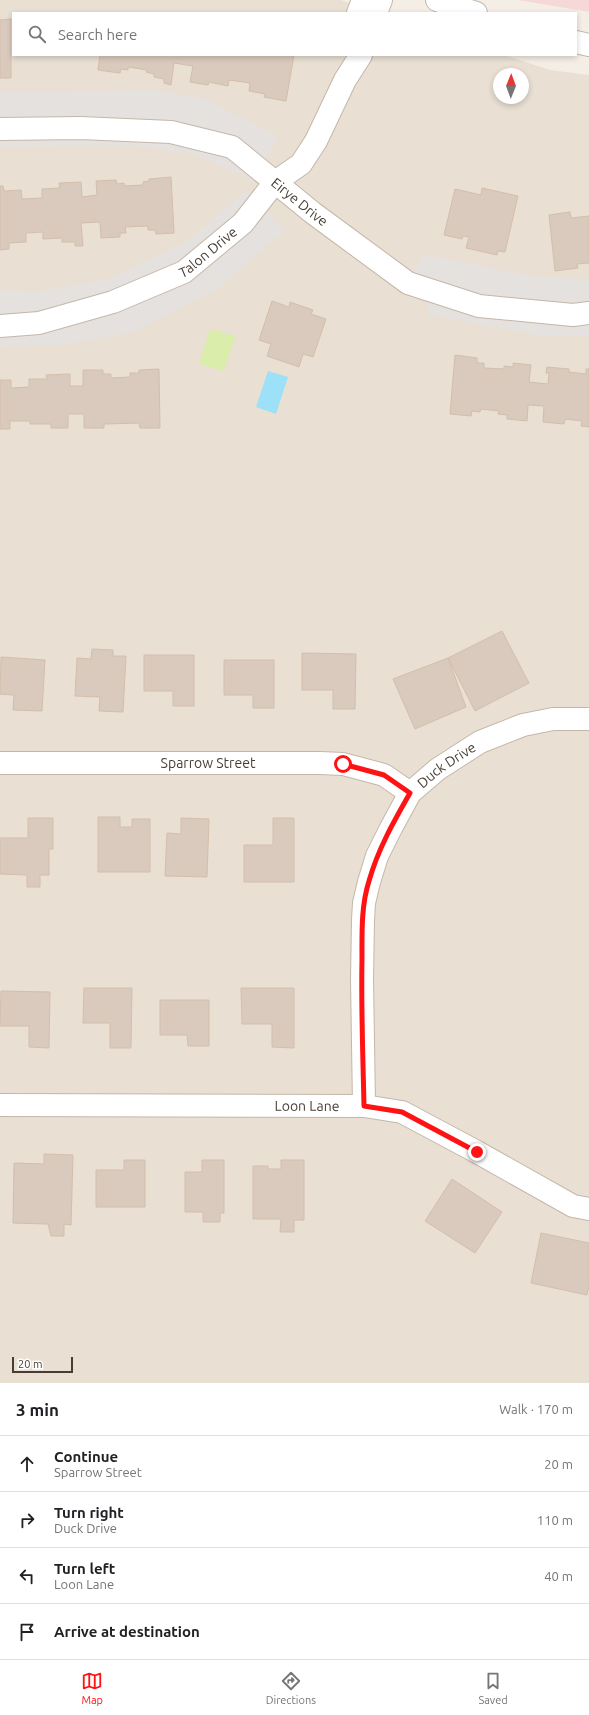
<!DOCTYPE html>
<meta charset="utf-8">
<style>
:root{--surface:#fff;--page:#f6f6f6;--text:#202124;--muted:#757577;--line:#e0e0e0;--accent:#ff1214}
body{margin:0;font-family:Ubuntu,sans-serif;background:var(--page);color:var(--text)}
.compass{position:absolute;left:493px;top:68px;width:36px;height:36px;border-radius:50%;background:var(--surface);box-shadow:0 2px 6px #0003;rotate:1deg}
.scale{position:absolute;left:12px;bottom:10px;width:61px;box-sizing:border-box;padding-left:4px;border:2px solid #483d34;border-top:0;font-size:11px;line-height:14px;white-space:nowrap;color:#483d34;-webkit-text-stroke:3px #fff;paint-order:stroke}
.stop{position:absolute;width:12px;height:12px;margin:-9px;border:3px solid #ff1214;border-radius:50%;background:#fff}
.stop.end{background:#ff1214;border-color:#fff;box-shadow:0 1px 4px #0008}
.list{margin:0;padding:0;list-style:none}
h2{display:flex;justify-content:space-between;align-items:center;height:52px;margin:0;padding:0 16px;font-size:17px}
h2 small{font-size:13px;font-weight:400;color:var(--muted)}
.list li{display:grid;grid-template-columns:26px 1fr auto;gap:12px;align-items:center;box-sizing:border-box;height:56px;padding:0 16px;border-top:1px solid var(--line)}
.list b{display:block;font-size:15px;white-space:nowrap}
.list p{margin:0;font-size:13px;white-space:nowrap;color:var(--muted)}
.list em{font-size:13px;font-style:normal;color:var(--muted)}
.icon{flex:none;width:22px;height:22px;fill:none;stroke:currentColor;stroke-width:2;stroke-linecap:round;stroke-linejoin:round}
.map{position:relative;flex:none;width:589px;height:1383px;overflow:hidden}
.search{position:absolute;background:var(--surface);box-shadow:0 2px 6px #0003;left:12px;right:12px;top:12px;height:44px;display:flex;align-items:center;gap:10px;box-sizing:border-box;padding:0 14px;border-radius:0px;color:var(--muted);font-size:15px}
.sheet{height:276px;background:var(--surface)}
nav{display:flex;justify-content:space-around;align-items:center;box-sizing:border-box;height:56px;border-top:1px solid var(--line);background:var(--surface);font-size:11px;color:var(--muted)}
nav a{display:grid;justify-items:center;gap:2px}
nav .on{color:var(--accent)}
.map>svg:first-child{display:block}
.residential{fill:#e9dfd3;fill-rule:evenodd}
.medical{fill:#f7d8d9}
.green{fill:#daedaa}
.parking{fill:#e5e1de}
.water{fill:#9ce1f8}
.building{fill:#dacabd;stroke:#d3beac}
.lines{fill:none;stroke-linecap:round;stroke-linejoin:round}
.minor-casing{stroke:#c4b7aa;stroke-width:24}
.minor{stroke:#fff;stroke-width:22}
.route{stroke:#ff1214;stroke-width:5}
.labels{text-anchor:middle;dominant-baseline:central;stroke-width:3;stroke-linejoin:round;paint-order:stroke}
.street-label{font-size:14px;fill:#483d34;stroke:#fff}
</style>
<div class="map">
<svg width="589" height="1383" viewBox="0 0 589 1383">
<rect width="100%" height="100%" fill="#f5eee6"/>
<!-- residential -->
<path class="residential" d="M0 0H341L379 13H13V55H504L550 70 589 75V1383H0ZM499 74H523V98H499Z"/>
<!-- medical -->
<path class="medical" d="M518 0H589V12Z"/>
<!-- green -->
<path class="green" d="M210 329 235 336 224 371 199 364Z"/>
<!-- parking -->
<g class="parking">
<path d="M153 90 205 99 278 136 253 180 196 155 131 145 0 147V92Z"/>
<path d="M245 191 285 230 218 288 137 331 62 345 0 346V290L37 292 108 279 187 242Z"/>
<path d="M423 255 537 277 589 279V336L536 335 426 314 432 291 408 283Z"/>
</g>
<!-- water -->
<path class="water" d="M268 371 288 377 276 414 256 407Z"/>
<!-- building -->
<g class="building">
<path d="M11 19V78H0V20Z"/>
<path d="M100 55H294L286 101 264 97 265 94 249 91 250 83 229 80 228 86 209 82 208 85 190 82 193 66 174 63 171 85 164 83V79L154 77V74L146 72 147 70 128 67V70L121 69 120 73 98 70Z"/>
<path d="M171 177 174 233 156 234 155 230H148V226L125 227 126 233H120V237L101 238 100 222 81 223 83 246H75V242H62V238L43 239V232L26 233V242L9 243V249L0 250V186H3L4 191 21 190 22 199 42 198V189L60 188 59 183 81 182 82 197 97 195 96 181 116 180 117 184 124 183V186L143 185V182L149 181V179Z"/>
<path d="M482 188 518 196 505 252 498 251 497 255 466 248 469 237 463 236 462 239 444 235 455 189 481 195Z"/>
<path d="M570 212 571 218 589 216V263L577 264 578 268 555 271 549 215Z"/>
<path d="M272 301 289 307 290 302 313 310 311 314 326 319 313 357 303 354 299 367 267 356 271 344 259 340Z"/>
<path d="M455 355 477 358V363H484V368L504 369V366L513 367V363L531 365 529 382 548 384 549 373H546L547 367 569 369V372L586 374V369H589V427L581 426 582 421 565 419 564 424 543 422 544 406 528 405 527 421 507 419V415L498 414 499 411 481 409 480 412 472 411 471 416 450 414Z"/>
<path d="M159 369 160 428H140L139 423 104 424V428H84V414H68V428H51V424H30V421H10V429H0V380H11V388L29 387V379H47L46 375 70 374V386H83V370H103V374H111V378L130 377V373H139V370Z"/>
<path d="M502 631 529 683 475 711 448 658Z"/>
<path d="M92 649 113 650V656H126L123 712 99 711 100 697 75 696 77 658 91 659Z"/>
<path d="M302 653 356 654 355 709H333V690H302Z"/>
<path d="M144 655H194V706H173V691H144Z"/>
<path d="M1 657 45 660 42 711 13 710 14 695 0 694Z"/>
<path d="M448 658 466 707 415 729 393 679Z"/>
<path d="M224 660H274V708H253V695H224Z"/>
<path d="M98 817H120V827H132V819H150V872H98Z"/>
<path d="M28 818H53V849H49V875H40V887H27V875L0 874V838H28Z"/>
<path d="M181 818 209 819 207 877 165 876 167 833 181 834Z"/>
<path d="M273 818H294V882H244V845H273Z"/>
<path d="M84 988H132L131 1048H110V1023H83Z"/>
<path d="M241 988H294V1048L272 1047V1024H242Z"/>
<path d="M1 991 50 992 49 1048 29 1047V1026H0Z"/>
<path d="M160 1000H209V1046H188L187 1035H160Z"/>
<path d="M44 1154 73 1155 71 1225 64 1224V1236H51L48 1224 13 1223 14 1163 44 1164Z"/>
<path d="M124 1160H145V1207H96V1170H124Z"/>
<path d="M202 1160H224V1213H220V1222H203V1212H185V1172H202Z"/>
<path d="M281 1160H304V1220H294V1232H280L281 1219H253V1166H268V1169H281Z"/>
<path d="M452 1179 502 1212 475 1253 425 1221Z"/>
<path d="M541 1233 589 1243V1286L587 1295 531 1283Z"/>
</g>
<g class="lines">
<defs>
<g id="minor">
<path d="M437 0 476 13"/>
<path d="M358 13 363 0"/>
<path d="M376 13 381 0"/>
<path d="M576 42 589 45"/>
<path id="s1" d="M0 129 81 128 171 132 232 147 313 213 408 283 479 306 573 315 589 313"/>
<path id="s2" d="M0 326 39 323 113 302 184 272 243 223 275 182 301 164 316 141 345 80 361 55"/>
<path id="s3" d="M0 763H320L343 764 384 775 410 793"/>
<path id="s4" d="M0 1105 364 1106 402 1112 477 1152 573 1206 589 1209"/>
<path id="s5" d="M364 1106 362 979 363 920 364 903 369 882 377 856 391 828 410 793 438 769 480 742 523 725 553 719H589"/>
</g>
</defs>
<!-- minor casing -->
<use href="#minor" class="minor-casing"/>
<!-- minor -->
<use href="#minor" class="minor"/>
</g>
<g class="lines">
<!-- route -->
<path class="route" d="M343 764 384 775 410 793C394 821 378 849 369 881 361 906 362 933 362 960 361 1009 363 1057 364 1106L402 1112 477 1152"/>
</g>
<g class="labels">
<!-- street labels -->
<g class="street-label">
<text stroke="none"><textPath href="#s1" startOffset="321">Eirye Drive</textPath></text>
<text stroke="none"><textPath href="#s2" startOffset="224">Talon Drive</textPath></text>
<text stroke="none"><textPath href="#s3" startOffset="208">Sparrow Street</textPath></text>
<text stroke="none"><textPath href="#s5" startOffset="369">Duck Drive</textPath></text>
<text stroke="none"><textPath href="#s4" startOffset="307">Loon Lane</textPath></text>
</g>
</g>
</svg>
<svg class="compass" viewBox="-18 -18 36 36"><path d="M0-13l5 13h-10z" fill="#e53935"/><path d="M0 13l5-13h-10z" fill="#757577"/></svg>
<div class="scale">20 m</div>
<div class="stop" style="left:343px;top:764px"></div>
<div class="stop end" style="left:477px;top:1152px"></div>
<div class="search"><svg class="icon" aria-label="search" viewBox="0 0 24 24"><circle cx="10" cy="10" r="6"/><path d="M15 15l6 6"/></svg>Search here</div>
</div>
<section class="sheet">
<h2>3 min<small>Walk · 170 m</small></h2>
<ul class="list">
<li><svg class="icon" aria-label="ahead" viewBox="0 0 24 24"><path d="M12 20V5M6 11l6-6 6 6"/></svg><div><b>Continue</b><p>Sparrow Street</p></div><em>20 m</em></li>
<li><svg class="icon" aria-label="right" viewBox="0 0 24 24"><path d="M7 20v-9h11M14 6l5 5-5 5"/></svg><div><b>Turn right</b><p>Duck Drive</p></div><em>110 m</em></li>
<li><svg class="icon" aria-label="left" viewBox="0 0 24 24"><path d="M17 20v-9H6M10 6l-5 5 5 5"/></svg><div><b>Turn left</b><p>Loon Lane</p></div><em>40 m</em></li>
<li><svg class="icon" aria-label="arrive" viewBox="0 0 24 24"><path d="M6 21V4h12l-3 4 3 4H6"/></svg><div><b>Arrive at destination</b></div></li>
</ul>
</section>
<nav>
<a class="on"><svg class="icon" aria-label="map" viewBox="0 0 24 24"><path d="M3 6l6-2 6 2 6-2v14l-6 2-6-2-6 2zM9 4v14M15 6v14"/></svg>Map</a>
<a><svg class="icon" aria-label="directions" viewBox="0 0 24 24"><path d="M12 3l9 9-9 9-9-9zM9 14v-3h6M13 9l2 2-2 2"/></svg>Directions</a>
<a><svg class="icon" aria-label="saved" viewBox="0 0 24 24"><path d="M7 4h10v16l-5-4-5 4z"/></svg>Saved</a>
</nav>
